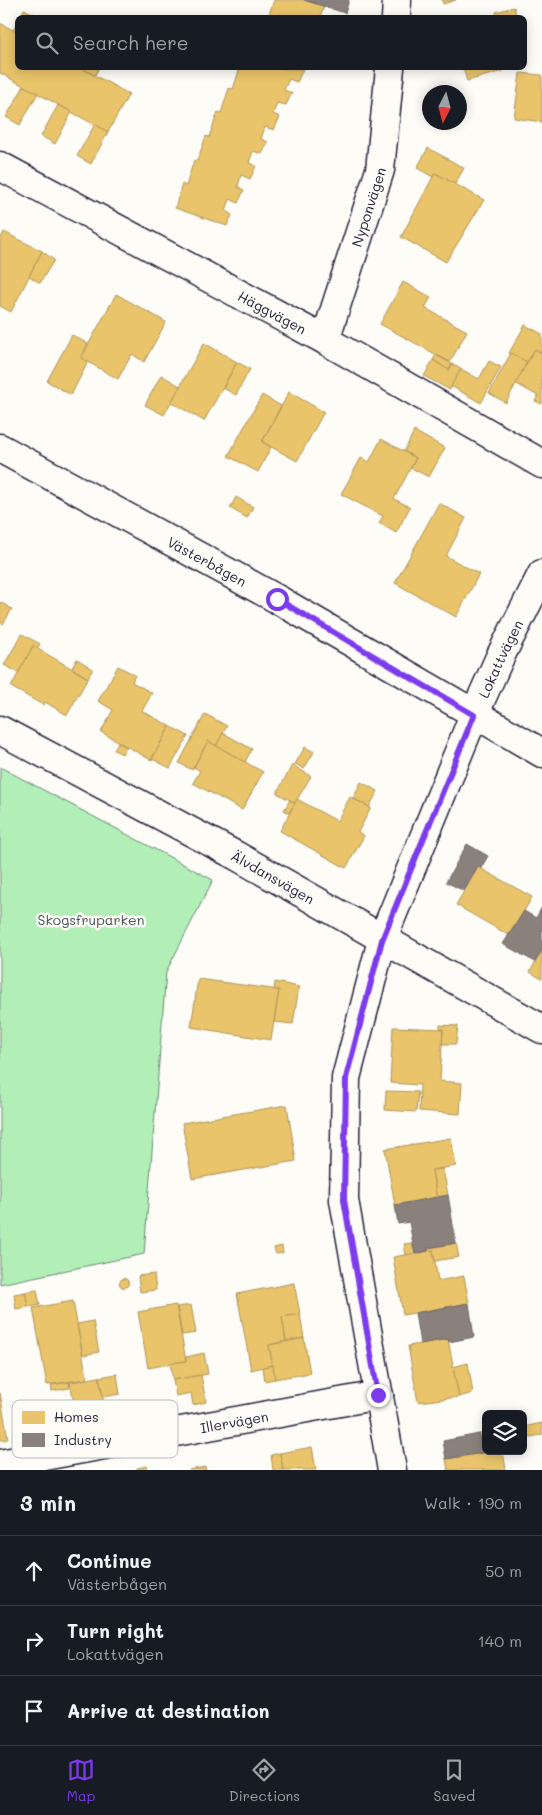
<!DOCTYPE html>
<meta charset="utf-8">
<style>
:root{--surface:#171b24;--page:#242831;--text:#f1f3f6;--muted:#9ea1a6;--line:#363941;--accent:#7c3aed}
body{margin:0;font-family:Mali,sans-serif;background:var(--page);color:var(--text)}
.controls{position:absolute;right:15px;bottom:15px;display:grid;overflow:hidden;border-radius:8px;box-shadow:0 2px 12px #0003}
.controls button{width:45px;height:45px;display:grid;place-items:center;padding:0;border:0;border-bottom:1px solid var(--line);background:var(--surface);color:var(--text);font:25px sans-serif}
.compass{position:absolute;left:422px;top:85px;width:45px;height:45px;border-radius:50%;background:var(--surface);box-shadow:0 2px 12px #0003;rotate:186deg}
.stop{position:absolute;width:15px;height:15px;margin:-11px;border:4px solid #7c3aed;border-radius:50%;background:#fff}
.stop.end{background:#7c3aed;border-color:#fff;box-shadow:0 1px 5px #0008}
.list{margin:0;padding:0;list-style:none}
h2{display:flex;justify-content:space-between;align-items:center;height:65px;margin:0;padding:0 20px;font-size:21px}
h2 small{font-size:16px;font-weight:400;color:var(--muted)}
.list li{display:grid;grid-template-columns:32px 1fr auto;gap:15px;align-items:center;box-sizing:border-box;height:70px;padding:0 20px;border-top:1px solid var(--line)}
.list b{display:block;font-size:19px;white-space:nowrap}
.list p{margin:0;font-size:16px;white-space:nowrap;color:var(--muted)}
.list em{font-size:16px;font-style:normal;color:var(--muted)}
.icon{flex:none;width:28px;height:28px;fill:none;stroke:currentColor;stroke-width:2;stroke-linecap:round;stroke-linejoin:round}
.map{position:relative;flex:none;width:542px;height:1470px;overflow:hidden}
.search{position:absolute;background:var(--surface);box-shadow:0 2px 12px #0003;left:15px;right:15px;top:15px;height:55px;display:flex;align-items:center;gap:12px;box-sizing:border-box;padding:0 18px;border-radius:8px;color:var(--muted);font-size:19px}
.sheet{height:275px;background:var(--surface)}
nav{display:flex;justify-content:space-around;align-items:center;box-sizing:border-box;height:70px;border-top:1px solid var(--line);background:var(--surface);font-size:14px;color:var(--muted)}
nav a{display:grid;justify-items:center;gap:2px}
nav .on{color:var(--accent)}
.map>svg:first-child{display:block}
.green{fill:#b2efb6;stroke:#6a8878}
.homes{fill:#e9c46a;stroke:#ad935c}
.industry{fill:#8a817c;stroke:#6b6468}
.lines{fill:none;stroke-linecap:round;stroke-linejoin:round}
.minor-casing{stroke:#22223b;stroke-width:31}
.minor{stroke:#fdfcf7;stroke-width:28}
.route{stroke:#7c3aed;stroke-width:6}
.labels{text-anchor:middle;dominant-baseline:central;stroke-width:5;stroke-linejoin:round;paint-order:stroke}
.street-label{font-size:14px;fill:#22223b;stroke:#fdfcf7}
.park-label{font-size:14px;fill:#46555a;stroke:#fdfcf7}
.key{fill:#fdfcf7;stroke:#bbbbbf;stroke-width:1}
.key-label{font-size:14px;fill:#22223b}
</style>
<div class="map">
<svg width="542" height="1470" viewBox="0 0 542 1470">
<rect width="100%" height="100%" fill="#fdfcf7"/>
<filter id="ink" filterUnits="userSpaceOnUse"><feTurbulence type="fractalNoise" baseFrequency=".02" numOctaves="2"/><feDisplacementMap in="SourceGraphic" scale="10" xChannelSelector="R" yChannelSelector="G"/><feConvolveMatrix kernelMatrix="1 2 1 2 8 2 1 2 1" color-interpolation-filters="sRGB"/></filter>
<g filter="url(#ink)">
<!-- green -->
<path class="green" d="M0 767 213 880 166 972 144 1254 0 1284Z"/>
<!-- homes -->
<g class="homes">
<path d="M274 0H304L324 6 320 18H264L265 15 268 17Z"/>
<path d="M442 0H456L443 4Z"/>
<path d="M514 7 517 18H497L496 12Z"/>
<path d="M24 9 38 16V18H20Z"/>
<path d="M18 22V33L13 30Z"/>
<path d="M0 23 18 33V68H81L129 94 108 132 0 73Z"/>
<path d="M81 68H99L95 75Z"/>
<path d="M240 68 303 69 297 82 289 79 284 90 292 93 286 105 277 103 273 114 280 117 274 130 265 127 261 139 268 142 262 154 253 151 249 163 256 166 250 179 241 175 238 187 244 190 238 203 230 199 226 211 232 215 227 226 175 208 182 184 186 186 194 160 197 161 206 136 209 137 218 112 221 113 229 88 233 89Z"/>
<path d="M463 68H502L503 71 467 81Z"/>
<path d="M520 73 542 75V122L514 118Z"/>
<path d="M24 86 38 93 20 125 6 117Z"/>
<path d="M58 105 72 112 55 144 41 136Z"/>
<path d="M95 124 108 132 91 164 77 156Z"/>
<path d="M428 148 464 168 455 184 435 173 433 177 417 168Z"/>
<path d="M435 173 484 200 446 262 401 237Z"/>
<path d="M4 232 42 251 11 312 0 306V240Z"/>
<path d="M42 251 54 260 40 283 29 276Z"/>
<path d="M403 282 431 297 425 308 467 331 450 362 380 324Z"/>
<path d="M116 294 166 322 144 362 132 354 118 379 81 358Z"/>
<path d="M525 325 542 334V353L535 349 528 363 509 353Z"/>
<path d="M72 335 88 344 81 358 88 362 71 395 47 381Z"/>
<path d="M204 343 237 362 204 421 171 402Z"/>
<path d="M535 349 542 353V404L535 401 538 396 515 383Z"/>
<path d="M511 353 527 362 506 403 489 393Z"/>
<path d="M436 355 452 364 449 370 433 360Z"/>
<path d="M433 360 449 370 452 364 461 369 450 390 424 376Z"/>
<path d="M489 361 501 367 481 403 451 386 461 369 479 379Z"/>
<path d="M237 362 250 369 236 395 223 388Z"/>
<path d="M161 375 180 386 164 415 145 405Z"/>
<path d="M289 392 324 412 297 461 262 442Z"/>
<path d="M262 395 281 406 262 442 271 447 258 472 228 456Z"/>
<path d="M414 431 445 448 429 477 411 468 416 458 404 452Z"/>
<path d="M381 439 416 458 394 499 410 507 396 533 379 523 383 516 341 494 361 458 369 462Z"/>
<path d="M236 497 253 507 247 518 230 508Z"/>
<path d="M439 503 466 518 446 556 479 574 456 617 395 583Z"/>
<path d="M0 602 12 609 3 624 0 622Z"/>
<path d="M22 634 40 644 37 649 33 646 19 673 4 665Z"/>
<path d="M33 646 88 678 67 715 45 702 43 705 11 687Z"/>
<path d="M77 659 93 669 88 678 72 668Z"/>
<path d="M118 666 135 675 132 682 152 693 142 711 170 726 151 760 101 732 113 710 98 701Z"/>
<path d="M205 714 227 726 216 746 208 741 192 770 179 763Z"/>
<path d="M170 726 188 736 170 768 152 759Z"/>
<path d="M223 733 252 749 245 762 216 746Z"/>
<path d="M208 741 263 772 242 810 193 783 200 771 194 767Z"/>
<path d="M118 742 127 747 122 754 114 750Z"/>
<path d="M305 747 314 752 304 769 295 764Z"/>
<path d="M292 765 311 776 295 803 277 793Z"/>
<path d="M361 782 378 791 369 807 353 798Z"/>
<path d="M350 797 371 808 358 832 364 836 346 868 280 831 297 799 337 821Z"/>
<path d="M290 800 295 803 289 813 284 810Z"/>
<path d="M478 867 532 897 510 936 456 905Z"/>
<path d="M542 950V979L530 972Z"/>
<path d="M198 979 279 990 271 1040 191 1027Z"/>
<path d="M275 982 299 987 293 1024 274 1022 279 990H274Z"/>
<path d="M440 1025 458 1026 456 1044H442L443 1029H440Z"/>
<path d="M393 1027 443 1029 440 1081 462 1083 460 1114 419 1111 420 1085 390 1083Z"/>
<path d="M386 1091 418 1092 416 1112 385 1110Z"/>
<path d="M287 1105 296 1161 192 1179 182 1123Z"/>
<path d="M451 1138 456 1166 432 1170 437 1199 395 1205 385 1149Z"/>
<path d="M443 1169 448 1195 437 1199 432 1170Z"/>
<path d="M412 1243 415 1254 406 1255 404 1244Z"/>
<path d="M456 1243 459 1257 435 1261 433 1250 428 1251V1248Z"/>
<path d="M282 1246 283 1253 276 1254 274 1248Z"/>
<path d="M433 1250 438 1281 464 1276 469 1303 403 1315 393 1257Z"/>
<path d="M154 1274 156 1290 140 1292 138 1276Z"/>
<circle cx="124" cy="1283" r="4.5"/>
<path d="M294 1283 300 1314 282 1317 286 1341 269 1345 273 1365 251 1370 237 1294Z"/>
<path d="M37 1290 40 1305 28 1307 25 1292Z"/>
<path d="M25 1292 28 1307 16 1309 14 1294Z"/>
<path d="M73 1301 87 1379 47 1385 33 1308Z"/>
<path d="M176 1305 186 1361 148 1368 138 1312Z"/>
<path d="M191 1305 196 1333 182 1335 177 1307Z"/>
<path d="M300 1314 304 1338 286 1341 282 1317Z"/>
<path d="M93 1321 99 1352 83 1355 77 1324Z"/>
<path d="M304 1338 310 1373 275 1379 269 1345Z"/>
<path d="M448 1339 459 1397 418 1402 408 1346Z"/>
<path d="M204 1353 208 1374 173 1380 170 1363 186 1361V1357Z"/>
<path d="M468 1363 473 1393 459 1397 453 1367Z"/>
<path d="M273 1365 275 1379 265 1381 263 1367Z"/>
<path d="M117 1374 120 1394 103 1397 99 1377Z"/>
<path d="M201 1375 206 1402 193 1405 191 1393 176 1396 173 1380Z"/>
<path d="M99 1377 105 1409 76 1414 70 1382Z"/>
<path d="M69 1382 70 1388 52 1391 51 1385Z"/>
<path d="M0 1393 8 1439 0 1440Z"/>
<path d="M542 1423V1435L523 1438V1427Z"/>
<path d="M486 1433V1451H503L506 1470H448L446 1459 482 1453 479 1434Z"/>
<path d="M312 1447 316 1470H283L280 1453Z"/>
<path d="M280 1453 283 1470H273L271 1455Z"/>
<path d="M147 1466 148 1470H137V1468Z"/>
<path d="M205 1467 206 1470H189Z"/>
</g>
<!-- industry -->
<g class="industry">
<path d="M304 0H349L345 13Z"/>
<path d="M467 844 488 856 481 868 478 867 464 891 446 882Z"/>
<path d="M542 907V950L535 962 503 944 524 911 536 918Z"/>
<path d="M448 1195 456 1243 428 1248V1251L415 1254 409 1222 398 1224 395 1205Z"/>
<path d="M469 1303 474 1337 449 1342 448 1339 420 1344 415 1313Z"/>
<path d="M479 1434 482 1453 446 1459 443 1441Z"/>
</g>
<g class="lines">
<defs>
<g id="minor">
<path d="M396 18 397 0"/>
<path id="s1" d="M0 166 325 340 542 464"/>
<path id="s2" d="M325 340 380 170 390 68"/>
<path id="s3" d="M0 448 277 599 542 753"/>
<path id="s4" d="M0 730 235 855 542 1029"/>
<path id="s5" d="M0 1464 379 1395"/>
<path id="s6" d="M392 1470 344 1200 346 1078 382 940 474 715 500 657 542 574"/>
</g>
</defs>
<!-- minor casing -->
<use href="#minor" class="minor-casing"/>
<!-- minor -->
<use href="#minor" class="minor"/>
</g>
</g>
<g class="lines" filter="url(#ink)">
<!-- route -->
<path class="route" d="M277 599 474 715 382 940 346 1078 344 1200 378 1395"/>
</g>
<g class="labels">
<!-- street labels -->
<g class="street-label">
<text stroke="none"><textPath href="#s2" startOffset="140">Nyponvägen</textPath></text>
<text stroke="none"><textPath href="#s1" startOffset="309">Häggvägen</textPath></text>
<text stroke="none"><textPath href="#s3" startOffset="236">Västerbågen</textPath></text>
<text stroke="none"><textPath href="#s6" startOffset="844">Lokattvägen</textPath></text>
<text stroke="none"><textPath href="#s4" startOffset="310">Älvdansvägen</textPath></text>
<text stroke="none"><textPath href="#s5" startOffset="238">Illervägen</textPath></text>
</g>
<!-- park labels -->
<g class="park-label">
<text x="91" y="919">Skogsfruparken</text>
</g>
</g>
<!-- legend -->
<rect x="12" y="1400" width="166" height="58" rx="8" class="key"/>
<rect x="22" y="1411" width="23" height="13" fill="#e9c46a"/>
<rect x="22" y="1433" width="23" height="14" fill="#8a817c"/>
<g class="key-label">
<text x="54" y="1422">Homes</text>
<text x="54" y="1445">Industry</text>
</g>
</svg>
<div class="controls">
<button><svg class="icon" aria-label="layers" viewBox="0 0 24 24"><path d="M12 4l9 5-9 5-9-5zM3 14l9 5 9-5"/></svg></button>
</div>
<svg class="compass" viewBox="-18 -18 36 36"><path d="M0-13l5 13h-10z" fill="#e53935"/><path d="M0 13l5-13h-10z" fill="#9ea1a6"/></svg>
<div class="stop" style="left:277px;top:599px"></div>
<div class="stop end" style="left:378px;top:1395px"></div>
<div class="search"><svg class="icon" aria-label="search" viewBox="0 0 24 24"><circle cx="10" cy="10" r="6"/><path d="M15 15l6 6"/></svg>Search here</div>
</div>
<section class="sheet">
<h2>3 min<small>Walk · 190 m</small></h2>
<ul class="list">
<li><svg class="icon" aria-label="ahead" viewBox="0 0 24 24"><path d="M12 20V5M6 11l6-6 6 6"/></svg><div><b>Continue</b><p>Västerbågen</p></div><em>50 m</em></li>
<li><svg class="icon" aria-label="right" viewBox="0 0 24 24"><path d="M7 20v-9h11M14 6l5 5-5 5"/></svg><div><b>Turn right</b><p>Lokattvägen</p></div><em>140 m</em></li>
<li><svg class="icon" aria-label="arrive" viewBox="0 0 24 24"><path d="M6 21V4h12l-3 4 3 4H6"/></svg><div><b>Arrive at destination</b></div></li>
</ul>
</section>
<nav>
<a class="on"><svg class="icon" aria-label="map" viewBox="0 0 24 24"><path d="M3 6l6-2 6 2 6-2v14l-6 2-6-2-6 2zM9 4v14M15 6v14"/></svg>Map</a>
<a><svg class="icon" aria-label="directions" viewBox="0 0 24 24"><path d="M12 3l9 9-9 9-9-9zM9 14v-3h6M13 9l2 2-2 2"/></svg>Directions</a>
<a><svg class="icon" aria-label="saved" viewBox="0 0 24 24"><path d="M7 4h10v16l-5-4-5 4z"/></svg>Saved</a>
</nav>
